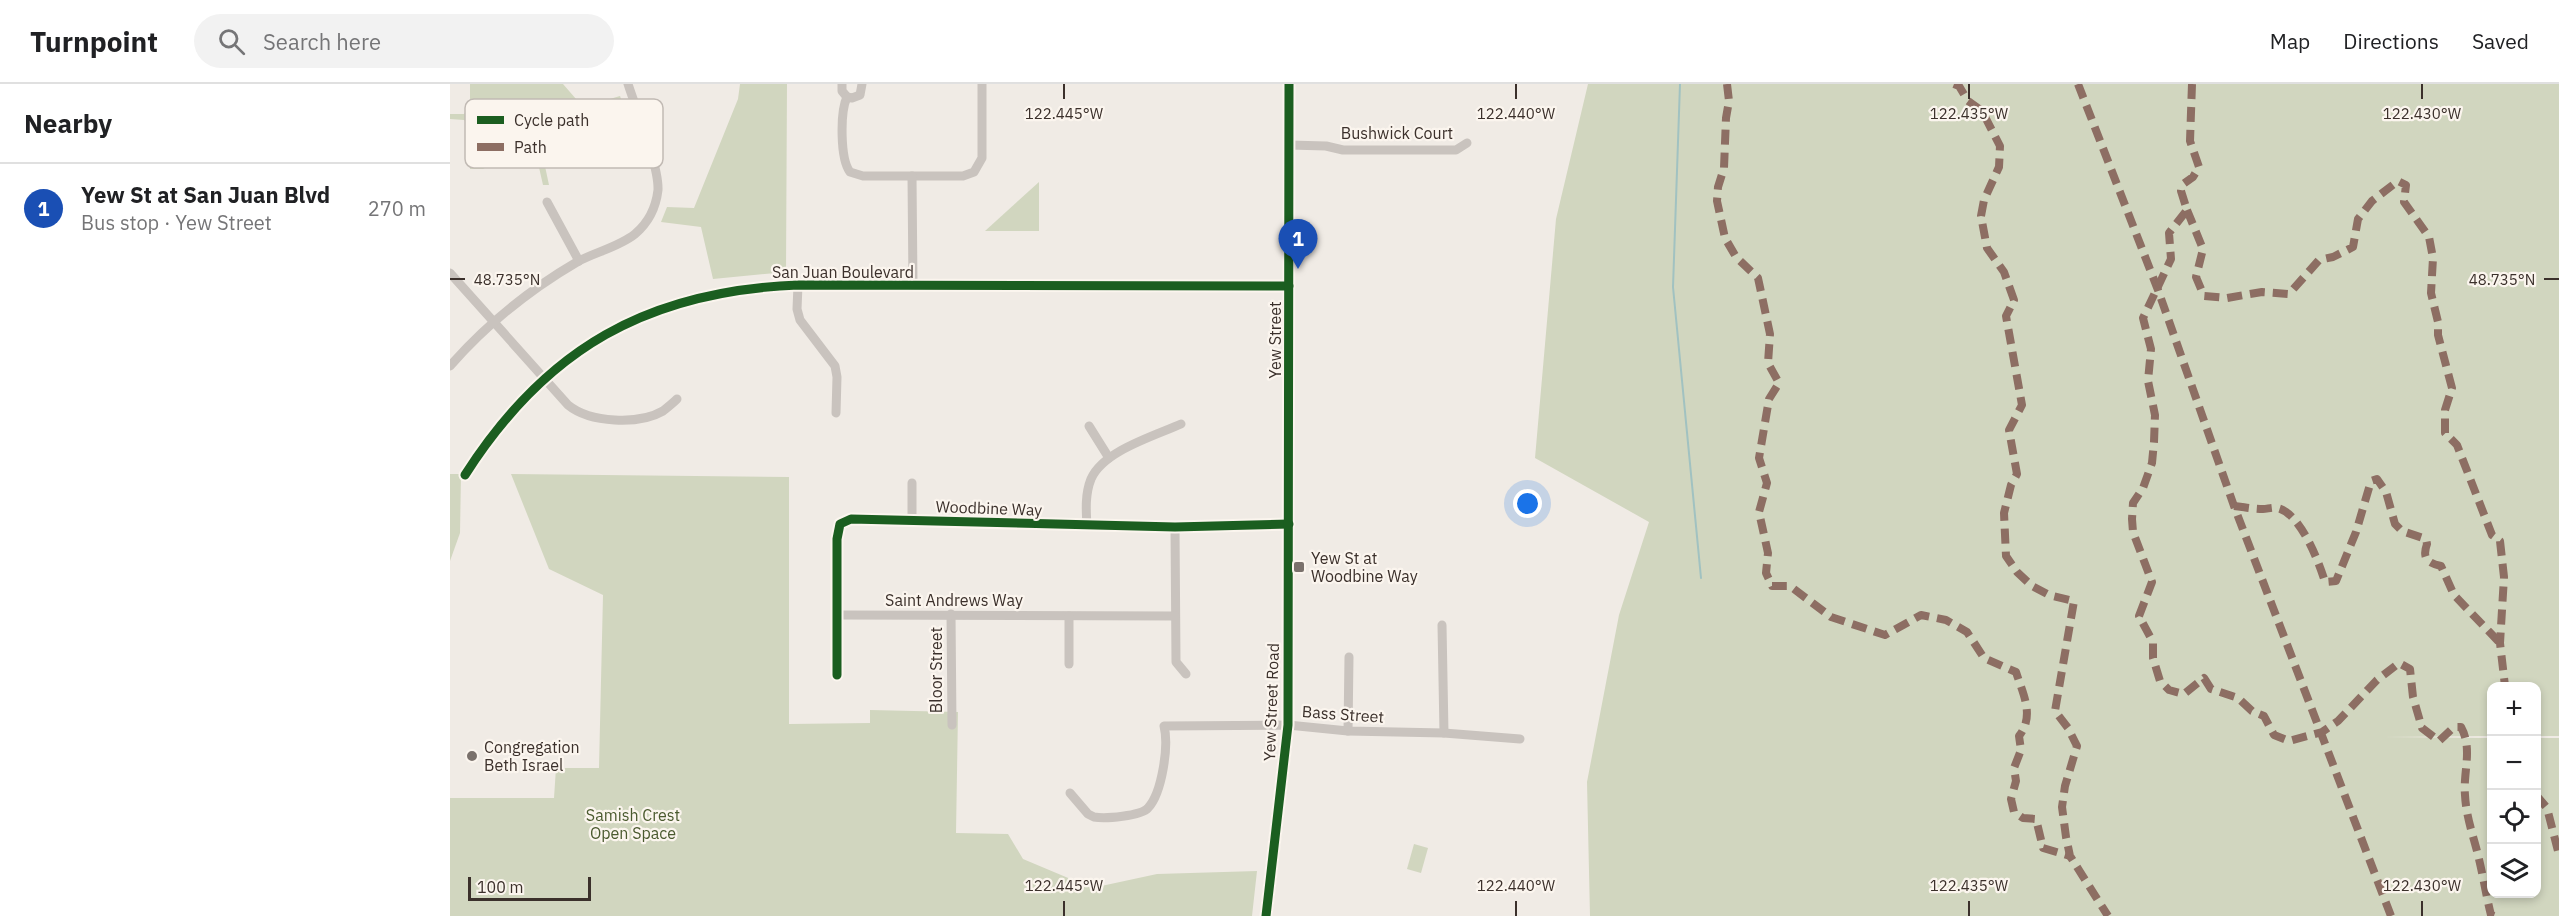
<!DOCTYPE html>
<meta charset="utf-8">
<style>
:root{--surface:#fff;--page:#f2f2f2;--text:#202124;--muted:#757577;--line:#e0e0e0;--accent:#7a716c}
body{margin:0;font-family:"IBM Plex Sans",sans-serif;background:var(--page);color:var(--text)}
.controls{position:absolute;right:18px;bottom:18px;display:grid;overflow:hidden;border-radius:12px;box-shadow:0 3px 9px #0003}
.controls button{width:54px;height:54px;display:grid;place-items:center;padding:0;border:0;border-bottom:2px solid var(--line);background:var(--surface);color:var(--text);font:30px sans-serif}
.scale{position:absolute;left:18px;bottom:15px;width:123px;box-sizing:border-box;padding-left:6px;border:3px solid #3b302b;border-top:0;font-size:16px;line-height:21px;white-space:nowrap;color:#3b302b;-webkit-text-stroke:4px #fbf5ee;paint-order:stroke}
.you{position:absolute;left:1078px;top:420px;width:21px;height:21px;margin:-15px;border:4px solid #fff;border-radius:50%;background:#1a73e8;box-shadow:0 0 0 9px #1a73e833}
.badge{display:grid;place-items:center;width:39px;height:39px;border-radius:50%;background:var(--accent);color:#fff;font-size:20px;font-weight:700}
.pin{position:absolute;translate:-50% -50px;filter:drop-shadow(0 2px 3px #0008)}
.pin::after{content:'';position:absolute;top:32px;width:21px;height:18px;background:inherit;clip-path:polygon(0 0,100% 0,50% 100%)}
.list{margin:0;padding:0;list-style:none}
h2{display:flex;justify-content:space-between;align-items:center;height:78px;margin:0;padding:0 24px;font-size:26px}
h2 small{font-size:20px;font-weight:400;color:var(--muted)}
.list li{display:grid;grid-template-columns:39px 1fr auto;gap:18px;align-items:center;box-sizing:border-box;height:90px;padding:0 24px;border-top:2px solid var(--line)}
.list b{display:block;font-size:22px;white-space:nowrap}
.list p{margin:0;font-size:20px;white-space:nowrap;color:var(--muted)}
.list em{font-size:20px;font-style:normal;color:var(--muted)}
.icon{flex:none;width:33px;height:33px;fill:none;stroke:currentColor;stroke-width:2;stroke-linecap:round;stroke-linejoin:round}
.map{position:relative;flex:none;width:2109px;height:832px;overflow:hidden}
header{display:flex;align-items:center;gap:36px;box-sizing:border-box;height:84px;padding:0 30px;background:var(--surface);border-bottom:2px solid var(--line)}
header strong{font-size:28px}
nav{display:flex;gap:33px;margin-inline-start:auto;font-size:21px}
.search{width:420px;height:54px;background:var(--page);display:flex;align-items:center;gap:15px;box-sizing:border-box;padding:0 21px;border-radius:33px;color:var(--muted);font-size:22px}
main{display:flex}
aside{flex:1;background:var(--surface)}
.map>svg:first-child{display:block}
.green{fill:#d1d6bf}
.lines{fill:none;stroke-linecap:round;stroke-linejoin:round}
.stream{stroke:#a1c2c1;stroke-width:2}
.street{stroke:#c9c3be;stroke-width:9}
.secondary{stroke:#bab3ae;stroke-width:12}
.quiet{stroke:#8d6e63;stroke-width:8;stroke-dasharray:15 8;stroke-linecap:butt}
.cycleway-casing{stroke:#fbf5ee;stroke-width:13}
.cycleway{stroke:#1b5e20;stroke-width:9}
.ticks{fill:none;stroke:#3b302b;stroke-width:2}
.poi-dot{fill:#7a716c;stroke:#fbf5ee;stroke-width:2}
.labels{text-anchor:middle;dominant-baseline:central;stroke-width:4.5;stroke-linejoin:round;paint-order:stroke}
.street-label{font-size:16px;fill:#3b302b;stroke:#fbf5ee}
.poi-label{font-size:16px;fill:#3b302b;stroke:#fbf5ee;text-anchor:start}
.park-label{font-size:16px;fill:#4a5a2e;stroke:#fbf5ee}
.key{fill:#fbf5ee;stroke:#c1bab4;stroke-width:1.5}
.key-label{font-size:16px;fill:#3b302b}
.ticks-label{font-size:15px;text-anchor:middle;fill:#3b302b;stroke:#fbf5ee;stroke-width:4.5;stroke-linejoin:round;paint-order:stroke}
</style>
<header>
<strong>Turnpoint</strong>
<div class="search"><svg class="icon" aria-label="search" viewBox="0 0 24 24"><circle cx="10" cy="10" r="6"/><path d="M15 15l6 6"/></svg>Search here</div>
<nav><a>Map</a><a>Directions</a><a>Saved</a></nav>
</header>
<main>
<aside>
<h2>Nearby<small></small></h2>
<ul class="list">
<li><span class="badge" style="background:#1a4fb4">1</span><div><b>Yew St at San Juan Blvd</b><p>Bus stop · Yew Street</p></div><em>270 m</em></li>
</ul>
</aside>
<div class="map">
<svg width="2109" height="832" viewBox="0 0 2109 832">
<rect width="100%" height="100%" fill="#f0ebe5"/>
<!-- green -->
<g class="green">
<path d="M20 0H113L133 23 170 12 177 32 137 58 114 40 89 54 99 101H93L83 57 33 85H20V42L14 36 0 35V30H14L20 22Z"/>
<path d="M290 0H337L336 188 263 195 251 143 211 138 217 123 244 124 288 15Z"/>
<path d="M1138 0H2109V652H2087L2086 602H2042L2041 652 1935 653 2041 654 2042 810H2086L2087 654H2109V832H1140L1137 698 1169 531 1199 438 1085 374 1106 135Z"/>
<path d="M589 98V147H535Z"/>
<path d="M0 390H11L10 449 0 477Z"/>
<path d="M61 390 339 393V640L420 639V626L508 628 506 749 558 750 573 775 642 804 707 790 807 787 802 832H0V714H104L106 684H149L153 511 99 485Z"/>
<path d="M964 760 978 764 971 789 957 785Z"/>
</g>
<g class="lines">
<!-- stream -->
<path class="stream" d="M1230 0 1223 203 1251 494"/>
<!-- street -->
<g class="street">
<path d="M392 0V7L397 13"/>
<path d="M397 13C390 28 390 75 400 88L413 92H513L524 88 532 74V0"/>
<path d="M397 13 402 14 410 11 412 0"/>
<path d="M839 61 876 62 893 66H1006L1017 59"/>
<path d="M462 92 463 202"/>
<path d="M97 118 129 177"/>
<path d="M0 189 118 321C140 339 189 341 213 327 218 323 223 319 227 315"/>
<path d="M348 201 347 225 350 236 385 282 387 293 386 329"/>
<path d="M0 282C37 240 79 206 127 178 145 168 169 163 185 150 198 139 206 123 208 106 209 82 186 25 178 0"/>
<path d="M639 342 659 374"/>
<path d="M15 391C96 264 198 207 348 201L839 202"/>
<path d="M462 437V399"/>
<path d="M637 442C636 426 635 410 641 395 653 367 704 352 731 340"/>
<path d="M725 443 726 578 736 590"/>
<path d="M501 530 502 641"/>
<path d="M389 531 725 532"/>
<path d="M619 532V580"/>
<path d="M992 541 994 649"/>
<path d="M387 591V455L390 440 401 435 725 443 839 440"/>
<path d="M898 647 899 573"/>
<path d="M620 709 638 730 644 733C655 735 691 732 698 724 712 709 719 662 714 642L838 641 898 647 994 649 1070 655"/>
</g>
<!-- secondary -->
<path class="secondary" d="M816 832 838 641 839 0"/>
<!-- quiet -->
<g class="quiet">
<path d="M1277 0 1279 17 1276 34 1274 84 1268 103 1267 117 1275 154 1286 173 1308 194 1320 250 1318 279 1329 299 1319 315 1309 374 1317 399 1309 428 1318 469 1316 489 1322 502H1340L1381 533 1435 551 1471 531 1496 536 1517 548 1534 574 1566 588C1573 610 1585 632 1569 652L1571 666 1564 684 1566 697 1561 715 1564 728 1573 734 1586 735 1593 764 1620 772"/>
<path d="M1504 0 1509 2 1518 17 1532 27 1550 62 1549 83 1534 116 1531 132 1537 164 1554 188 1564 216 1556 232 1572 321 1559 346 1567 390 1561 401 1554 429 1556 472 1567 488 1582 502 1599 511 1624 517 1605 627 1618 644 1627 662 1615 702 1612 723 1616 753 1620 772 1658 832"/>
<path d="M1628 0 1708 206 1784 422 1941 832"/>
<path d="M1742 0 1740 57 1749 83 1743 93 1732 101 1731 107 1737 126 1719 149 1721 175 1693 234 1701 265 1698 297 1705 331 1704 358 1702 379 1693 404 1683 419 1682 435 1683 448 1702 498 1689 532 1703 558V574L1710 597 1719 606 1734 610 1754 594 1761 605 1788 614 1802 627 1814 632 1824 651 1839 657 1872 648 1888 637 1927 596 1949 579 1960 585 1963 613 1972 644 1989 657 2004 643H2011C2023 665 2013 687 2015 711 2016 732 2023 751 2028 771 2033 791 2036 811 2041 831L2044 832"/>
<path d="M1737 126 1753 165 1746 193 1754 212 1777 214 1812 208 1839 210 1869 176 1883 173 1903 163 1908 135 1922 117 1948 97 1956 101 1954 118 1979 153 1983 174 1981 209 1988 238V251L2002 304 1995 326V349L2007 361 2042 451 2050 457 2054 493 2050 559 2055 602"/>
<path d="M1784 422C1794 423 1803 425 1813 425 1817 425 1823 423 1827 424 1850 428 1869 478 1875 498L1886 497 1906 448 1921 397 1927 395 1936 408 1945 440 1952 447 1976 455 1977 460C1972 474 1977 479 1991 482L2004 511 2050 559"/>
<path d="M2086 711 2097 724 2109 771"/>
</g>
<defs>
<g id="cycleway">
<path d="M15 391C96 264 198 207 348 201L839 202"/>
<path d="M387 591V455L390 440 401 435 725 443 839 440"/>
<path d="M816 832 838 641 839 0"/>
</g>
</defs>
<!-- cycleway casing -->
<use href="#cycleway" class="cycleway-casing"/>
<!-- cycleway -->
<use href="#cycleway" class="cycleway"/>
</g>
<!-- ticks -->
<path class="ticks" d="M614 0V15M1066 0V15M1519 0V15M1972 0V15M0 195H15M2094 195H2109M614 817V832M1066 817V832M1519 817V832M1972 817V832"/>
<!-- markers -->
<g class="poi-dot">
<rect x="843" y="477" width="12" height="12" rx="3"/>
<circle cx="22" cy="672" r="6"/>
</g>
<g class="labels">
<!-- street labels -->
<g class="street-label">
<text x="947" y="49">Bushwick Court</text>
<text x="393" y="188">San Juan Boulevard</text>
<text transform="translate(825 256) rotate(-90)">Yew Street</text>
<text transform="translate(539 424) rotate(2)">Woodbine Way</text>
<text x="504" y="516">Saint Andrews Way</text>
<text transform="translate(486 586) rotate(-90)">Bloor Street</text>
<text transform="translate(821 618) rotate(-88)">Yew Street Road</text>
<text transform="translate(893 630) rotate(4)">Bass Street</text>
</g>
<!-- poi labels -->
<g class="poi-label">
<text x="861" y="474">Yew St at<tspan x="861" dy="18">Woodbine Way</tspan></text>
<text x="34" y="663">Congregation<tspan x="34" dy="18">Beth Israel</tspan></text>
</g>
<!-- park labels -->
<g class="park-label">
<text x="183" y="731">Samish Crest<tspan x="183" dy="18">Open Space</tspan></text>
</g>
</g>
<!-- legend -->
<rect x="15" y="15" width="198" height="69" rx="9" class="key"/>
<rect x="27" y="32" width="27" height="8" fill="#1b5e20"/>
<rect x="27" y="59" width="27" height="8" fill="#8d6e63"/>
<g class="key-label">
<text x="64" y="42">Cycle path</text>
<text x="64" y="69">Path</text>
</g>
<g class="ticks-label">
<text x="614" y="35">122.445°W</text>
<text x="1066" y="35">122.440°W</text>
<text x="1519" y="35">122.435°W</text>
<text x="1972" y="35">122.430°W</text>
<text x="57" y="201">48.735°N</text>
<text x="2052" y="201">48.735°N</text>
<text x="614" y="807">122.445°W</text>
<text x="1066" y="807">122.440°W</text>
<text x="1519" y="807">122.435°W</text>
<text x="1972" y="807">122.430°W</text>
</g>
</svg>
<div class="controls">
<button>+</button>
<button>−</button>
<button><svg class="icon" aria-label="locate" viewBox="0 0 24 24"><circle cx="12" cy="12" r="6"/><path d="M12 2v4M12 18v4M2 12h4M18 12h4"/></svg></button>
<button><svg class="icon" aria-label="layers" viewBox="0 0 24 24"><path d="M12 4l9 5-9 5-9-5zM3 14l9 5 9-5"/></svg></button>
</div>
<div class="scale">100 m</div>
<div class="you"></div>
<div class="pin badge" style="left:848px;top:185px;background:#1a4fb4">1</div>
</div>
</main>
